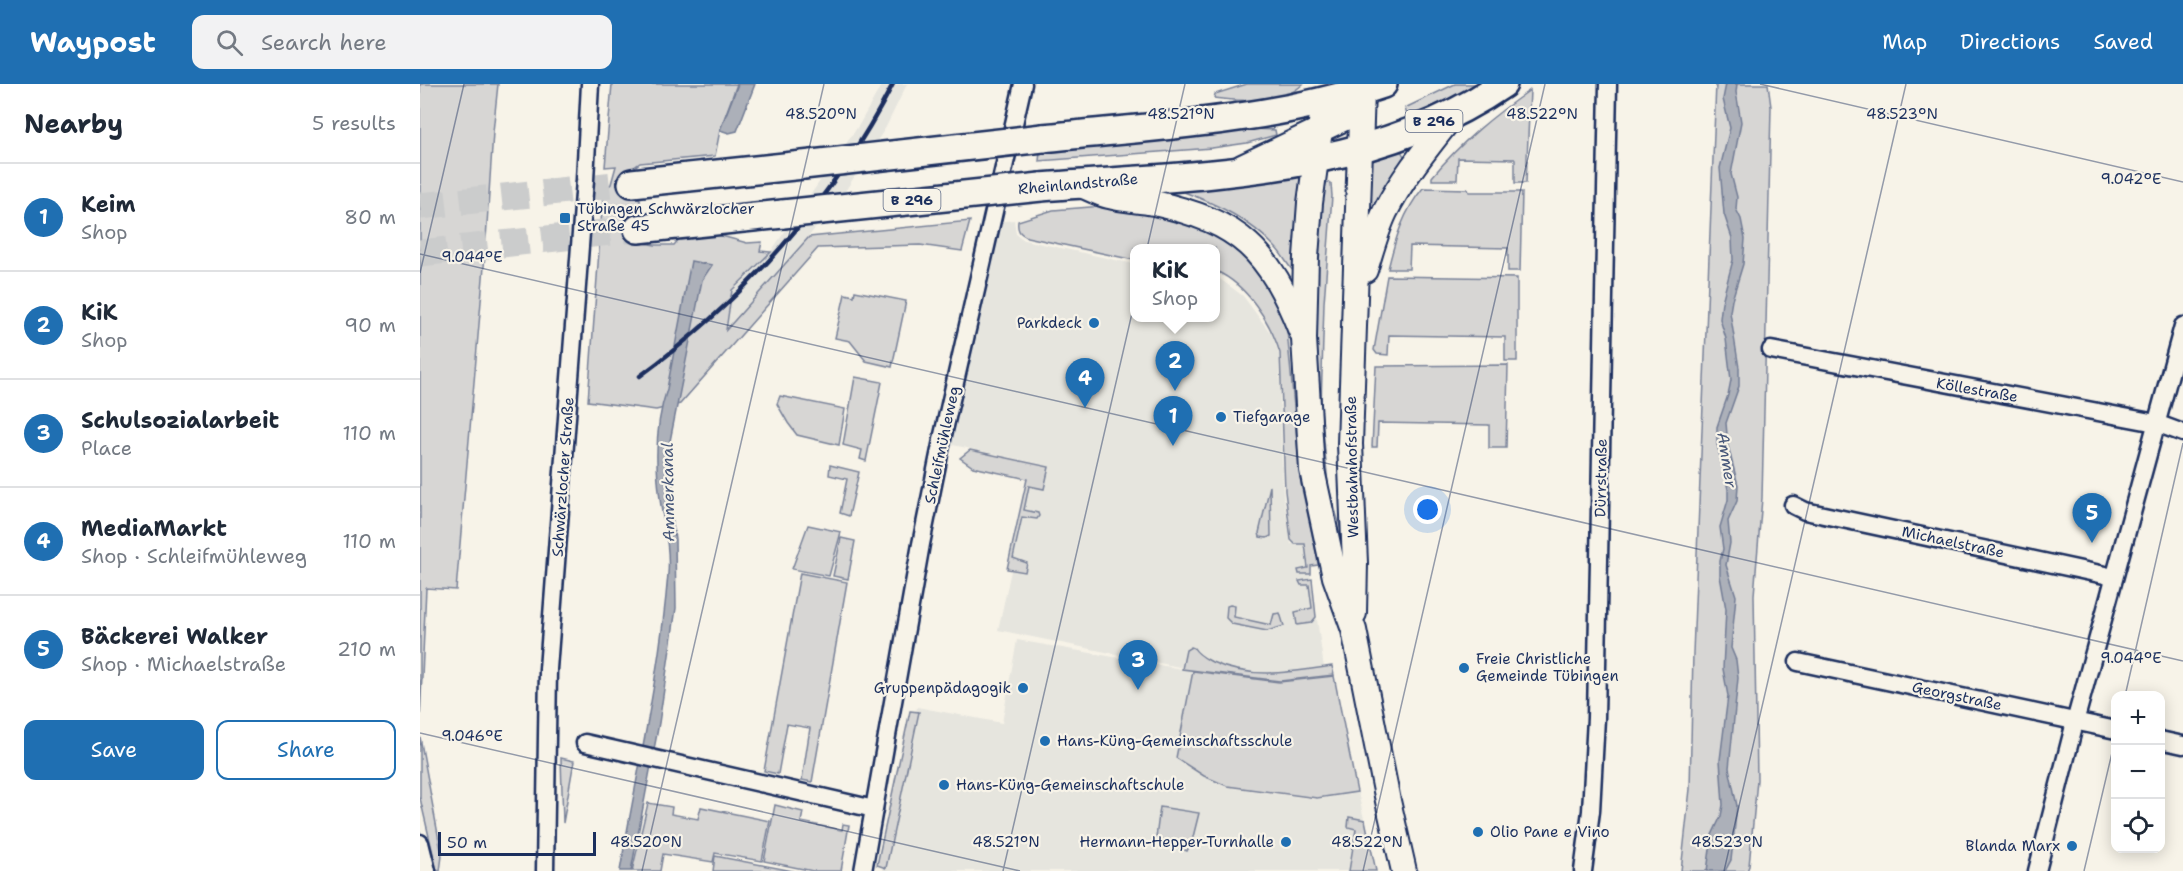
<!DOCTYPE html>
<meta charset="utf-8">
<style>
:root{--surface:#fff;--page:#f2f2f3;--text:#1f2937;--muted:#747a83;--line:#e0e1e3;--accent:#1f6fb2}
body{margin:0;font-family:"Shantell Sans",sans-serif;background:var(--page);color:var(--text)}
.controls{position:absolute;right:18px;bottom:18px;display:grid;overflow:hidden;border-radius:12px;box-shadow:0 3px 15px #0003}
.controls button{width:54px;height:54px;display:grid;place-items:center;padding:0;border:0;border-bottom:2px solid var(--line);background:var(--surface);color:var(--text);font:30px sans-serif}
.scale{position:absolute;left:18px;bottom:15px;width:158px;box-sizing:border-box;padding-left:6px;border:3px solid #1b2f5e;border-top:0;font-size:16px;line-height:21px;white-space:nowrap;color:#1b2f5e;-webkit-text-stroke:4px #f7f3e8;paint-order:stroke}
.you{position:absolute;left:1008px;top:426px;width:21px;height:21px;margin:-15px;border:4px solid #fff;border-radius:50%;background:#1a73e8;box-shadow:0 0 0 9px #1a73e833}
.badge{display:grid;place-items:center;width:39px;height:39px;border-radius:50%;background:var(--accent);color:#fff;font-size:20px;font-weight:700}
.pin{position:absolute;translate:-50% -50px;filter:drop-shadow(0 2px 3px #0008)}
.pin::after{content:'';position:absolute;top:32px;width:21px;height:18px;background:inherit;clip-path:polygon(0 0,100% 0,50% 100%)}
.popup{position:absolute;left:710px;top:160px;width:90px;height:78px;box-sizing:border-box;display:grid;place-content:center;border-radius:12px;background:var(--surface);filter:drop-shadow(0 2px 4px #0005);font-size:20px;white-space:nowrap;color:var(--muted)}
.popup b{font-size:22px;color:var(--text)}
.popup::after{content:'';position:absolute;left:50%;top:100%;margin-left:-12px;border:12px solid transparent;border-top-color:var(--surface)}
.list{margin:0;padding:0;list-style:none}
h2{display:flex;justify-content:space-between;align-items:center;height:78px;margin:0;padding:0 24px;font-size:26px}
h2 small{font-size:20px;font-weight:400;color:var(--muted)}
.list li{display:grid;grid-template-columns:39px 1fr auto;gap:18px;align-items:center;box-sizing:border-box;height:108px;padding:0 24px;border-top:2px solid var(--line)}
.list b{display:block;font-size:22px;white-space:nowrap}
.list p{margin:0;font-size:20px;white-space:nowrap;color:var(--muted)}
.list em{font-size:20px;font-style:normal;color:var(--muted)}
.actions{display:flex;gap:12px;padding:18px 24px}
.actions a{flex:1;padding:14px 0;border:2px solid var(--accent);border-radius:12px;text-align:center;font-size:21px;color:var(--accent)}
.actions .main{background:var(--accent);color:#fff}
.icon{flex:none;width:33px;height:33px;fill:none;stroke:currentColor;stroke-width:2;stroke-linecap:round;stroke-linejoin:round}
.map{position:relative;flex:none;width:1763px;height:787px;overflow:hidden}
header{display:flex;align-items:center;gap:36px;box-sizing:border-box;height:84px;padding:0 30px;background:var(--accent);color:#fff}
header strong{font-size:28px}
nav{display:flex;gap:33px;margin-inline-start:auto;font-size:21px}
.search{width:420px;height:54px;background:var(--page);display:flex;align-items:center;gap:15px;box-sizing:border-box;padding:0 21px;border-radius:12px;color:var(--muted);font-size:22px}
main{display:flex}
aside{flex:1;background:var(--surface)}
.map>svg:first-child{display:block}
.built{fill:#e6e5de}
.green{fill:#d7d6d4;stroke:#798299;stroke-width:1.5}
.water{fill:#acb0b9;stroke:#727c95;stroke-width:1.5}
.lines{fill:none;stroke-linecap:round;stroke-linejoin:round}
.primary-tunnel{stroke:#cbcccc;stroke-width:27;stroke-dasharray:27 14;stroke-linecap:butt}
.street-casing{stroke:#1b2f5e;stroke-width:21}
.secondary-casing{stroke:#1b2f5e;stroke-width:28}
.primary-casing{stroke:#1b2f5e;stroke-width:32}
.street{stroke:#f7f3e8;stroke-width:16}
.secondary{stroke:#f7f3e8;stroke-width:24}
.primary{stroke:#f7f3e8;stroke-width:27}
.rail{stroke:#1b2f5e;stroke-width:4.5}
.primary-bridge-casing{stroke:#1b2f5e;stroke-width:32;stroke-linecap:butt}
.primary-bridge{stroke:#f7f3e8;stroke-width:27}
.ticks{fill:none;stroke:#1b2f5e;stroke-width:1.5;stroke-opacity:0.45}
.poi-dot{fill:#1f6fb2;stroke:#f7f3e8;stroke-width:2}
.labels{text-anchor:middle;dominant-baseline:central;stroke-width:4.5;stroke-linejoin:round;paint-order:stroke}
.shield{fill:#f7f3e8;stroke:#5d6a87;stroke-width:1.5}
.shield-label{font-size:14px;font-weight:bold;fill:#1b2f5e}
.street-label{font-size:15px;fill:#1b2f5e;stroke:#f7f3e8}
.poi-label{font-size:15px;fill:#1b2f5e;stroke:#f7f3e8;text-anchor:start}
.water-label{font-size:16px;font-style:italic;fill:#465679;stroke:#f7f3e8}
.ticks-label{font-size:15px;text-anchor:middle;fill:#1b2f5e;stroke:#f7f3e8;stroke-width:4.5;stroke-linejoin:round;paint-order:stroke}
</style>
<header>
<strong>Waypost</strong>
<div class="search"><svg class="icon" aria-label="search" viewBox="0 0 24 24"><circle cx="10" cy="10" r="6"/><path d="M15 15l6 6"/></svg>Search here</div>
<nav><a>Map</a><a>Directions</a><a>Saved</a></nav>
</header>
<main>
<aside>
<h2>Nearby<small>5 results</small></h2>
<ul class="list">
<li><span class="badge">1</span><div><b>Keim</b><p>Shop</p></div><em>80 m</em></li>
<li><span class="badge">2</span><div><b>KiK</b><p>Shop</p></div><em>90 m</em></li>
<li><span class="badge">3</span><div><b>Schulsozialarbeit</b><p>Place</p></div><em>110 m</em></li>
<li><span class="badge">4</span><div><b>MediaMarkt</b><p>Shop · Schleifmühleweg</p></div><em>110 m</em></li>
<li><span class="badge">5</span><div><b>Bäckerei Walker</b><p>Shop · Michaelstraße</p></div><em>210 m</em></li>
</ul>
<div class="actions"><a class="main">Save</a><a>Share</a></div>
</aside>
<div class="map">
<svg width="1763" height="787" viewBox="0 0 1763 787">
<rect width="100%" height="100%" fill="#f7f3e8"/>
<filter id="ink" filterUnits="userSpaceOnUse"><feTurbulence type="fractalNoise" baseFrequency=".0167" numOctaves="2"/><feDisplacementMap in="SourceGraphic" scale="12" xChannelSelector="R" yChannelSelector="G"/><feConvolveMatrix kernelMatrix="1 2 1 2 8 2 1 2 1" color-interpolation-filters="sRGB"/></filter>
<g filter="url(#ink)">
<!-- built -->
<g class="built">
<path d="M462 0H487L466 43 424 109 384 158 306 245 312 206 352 166 439 41Z"/>
<path d="M594 136 596 150 604 156 714 180V234H795L796 192 823 212 852 251 859 270 863 408 871 460 886 459 905 591 860 596 764 584 578 546 610 400 620 402 624 381 524 359 575 138Z"/>
<path d="M597 556 773 587 756 674 784 692 806 703 897 715 938 709 956 787H463L497 623 582 639Z"/>
</g>
<!-- green -->
<g class="green">
<path d="M0 0H78L73 48 65 171 36 506 6 504 0 636Z"/>
<path d="M192 0H317L300 46 295 72 220 79 210 86 205 92 210 110 220 115 221 126 212 132 209 138 219 158 235 161H254L261 153 298 151 327 159 342 158 340 167 351 168 312 206 306 246 389 153 550 137 542 167 500 161 398 164 260 320 236 326 168 317 183 112V108L191 100 196 82 185 83Z"/>
<path d="M827 0H883C860 22 823 17 794 14L795 10Z"/>
<path d="M1035 0H1060L1011 26 988 35 985 24Z"/>
<path d="M1296 0H1348L1351 23 1342 414 1334 511 1337 696 1329 782 1327 787H1261L1270 705 1273 569Z"/>
<path d="M1110 6 1106 99H1095V75L1038 74 1037 96H1012V93C1041 58 1073 32 1110 6Z"/>
<path d="M836 45 855 46 856 51 827 59 792 64 619 77 620 68Z"/>
<path d="M981 67 985 74 950 135 945 126 951 75Z"/>
<path d="M879 93 881 98 875 189C867 181 863 171 855 163 830 136 799 121 764 108L767 104 817 101Z"/>
<path d="M908 98 911 100 912 112 904 219 901 323 908 401 923 453 927 472 919 473 905 407 894 287 899 138 903 109 905 101Z"/>
<path d="M1003 104 1048 105 1049 108H1102L1100 187H1088V164L990 162 989 185H968C975 156 983 128 1003 104Z"/>
<path d="M683 122 758 134 806 155 833 175 861 223 867 246 881 400 897 473 898 481 891 482V490H879L878 486 888 484 885 460H875L871 456 865 407 860 269C850 237 827 201 796 187L795 164H714V176L607 153C599 149 597 146 598 137L633 126Z"/>
<path d="M967 192 1097 194V277H1085V253L969 251 968 271 957 270 954 266Z"/>
<path d="M435 207 486 217 472 283 446 277 430 257 415 254 425 210 434 212Z"/>
<path d="M1088 281 1086 364H1069V341L958 339 957 363H952L956 282Z"/>
<path d="M435 293 462 298 446 377 440 375 442 366 423 361Z"/>
<path d="M360 312 425 325 419 361 377 351 368 339 357 320Z"/>
<path d="M550 366 629 383 624 405 609 402 604 426 618 429 619 432 617 435 602 433 593 474 607 479 605 488 587 485 607 395 553 383 540 374Z"/>
<path d="M410 381 439 388 429 432 420 429 427 395 409 391Z"/>
<path d="M850 402 851 452 847 454 840 453 839 449Z"/>
<path d="M388 441 421 448 409 492 372 485Z"/>
<path d="M421 454 435 457 428 495 413 492Z"/>
<path d="M380 489 427 498 392 698 382 696 390 644 367 640 358 690 344 687Z"/>
<path d="M892 495 896 533 891 539 877 541 875 528 892 524 889 501H881L879 497Z"/>
<path d="M810 521 815 522 814 533 851 541 854 530 860 529 864 542 847 547 812 540 806 534 807 522Z"/>
<path d="M771 563 774 564C778 571 785 574 792 578 831 596 872 588 912 582L914 591 860 597 762 585 766 566Z"/>
<path d="M773 587 859 598 914 592 937 708 897 714 807 702 784 692 756 674Z"/>
<path d="M490 627 499 628 466 784 457 781Z"/>
<path d="M0 653 22 772 20 787H17L0 714Z"/>
<path d="M141 674 154 677 143 739Z"/>
<path d="M228 719 252 723 251 730 278 735 281 723 350 737 342 777 295 769 293 778 243 770 240 787H212Z"/>
<path d="M355 721 383 728 381 738 422 746 423 740 429 741 421 787H393L344 777Z"/>
<path d="M740 723 779 729 772 757 767 767 736 754Z"/>
<path d="M929 733 945 736 956 787H929L936 745 928 743Z"/>
<path d="M295 772 373 787H293Z"/>
</g>
<!-- water -->
<g class="water">
<path d="M318 0H335L317 47 309 49 300 46Z"/>
<path d="M1306 0H1317L1316 8 1321 38 1311 90 1317 113 1316 125 1321 135 1325 155 1323 180 1312 216 1310 228 1319 284V302L1306 339 1308 362 1318 401 1317 417 1308 437 1310 459 1306 481 1316 512 1311 564 1316 576 1318 594 1309 684 1317 722 1311 776 1305 787H1287L1292 751 1301 732 1303 721 1300 676 1308 612 1303 585 1306 525 1300 492V477L1303 465 1300 443 1308 416V405L1297 360V343L1308 311 1311 296 1306 255 1300 235 1302 218 1313 176 1312 154 1304 130 1300 84 1310 44 1303 15Z"/>
<path d="M271 177 292 181 282 196 249 362 253 402 251 425 255 455 256 524 239 639 211 787H200C217 688 240 590 248 490 250 466 245 445 241 422 235 383 234 343 247 305Z"/>
</g>
<g class="lines">
<!-- primary-tunnel -->
<g class="primary-tunnel">
<path d="M0 122 212 99"/>
<path d="M0 169 218 145"/>
</g>
<defs>
<g id="street">
<path d="M1351 266 1736 339 1763 349"/>
<path d="M1373 421 1385 427 1694 493"/>
<path d="M1378 578 1696 646"/>
<path d="M1740 656 1763 661"/>
<path d="M165 659 454 725"/>
<path d="M0 759 7 787"/>
<path d="M125 787 128 585 165 96 170 0"/>
<path d="M443 787 501 460 523 351 603 0"/>
<path d="M1163 787 1171 727 1176 634 1188 0"/>
<path d="M1617 787 1655 638 1763 242"/>
</g>
<g id="secondary">
<path d="M904 17 890 119 886 173 884 255 892 386 915 493 934 546 968 717 984 787"/>
<path d="M822 83 925 34 937 24 942 9"/>
<path d="M659 100C669 104 679 110 689 112 704 116 719 116 734 119 821 138 849 167 881 247"/>
<path d="M945 186C951 167 956 147 965 128 983 92 1010 60 1035 28"/>
<path d="M934 529 935 479 930 360 942 7"/>
</g>
<g id="primary">
<path d="M623 54C737 42 854 37 963 0"/>
<path d="M212 99 383 81"/>
<path d="M621 103C778 90 948 93 1083 0"/>
<path d="M218 145 363 130"/>
</g>
</defs>
<!-- street casing -->
<use href="#street" class="street-casing"/>
<!-- secondary casing -->
<use href="#secondary" class="secondary-casing"/>
<!-- primary casing -->
<use href="#primary" class="primary-casing"/>
<!-- street -->
<use href="#street" class="street"/>
<!-- secondary -->
<use href="#secondary" class="secondary"/>
<!-- primary -->
<use href="#primary" class="primary"/>
<!-- rail -->
<path class="rail" d="M220 292C324 216 414 115 473 0"/>
<defs>
<g id="primary-bridge">
<path d="M383 81 623 54"/>
<path d="M363 130 621 103"/>
</g>
</defs>
<!-- primary-bridge casing -->
<use href="#primary-bridge" class="primary-bridge-casing"/>
<!-- primary-bridge -->
<use href="#primary-bridge" class="primary-bridge"/>
</g>
</g>
<!-- ticks -->
<path class="ticks" d="M1340 0 1763 98M0 170 1763 577M0 189 44 0M1705 612 1763 359M0 649 600 787M222 787 404 0M583 787 765 0M943 787 1125 0M1304 787 1486 0M1664 787 1696 652"/>
<!-- markers -->
<g class="poi-dot">
<rect x="139" y="128" width="12" height="12" rx="3"/>
<circle cx="674" cy="239" r="6"/>
<circle cx="801" cy="333" r="6"/>
<circle cx="1044" cy="584" r="6"/>
<circle cx="603" cy="604" r="6"/>
<circle cx="625" cy="657" r="6"/>
<circle cx="524" cy="701" r="6"/>
<circle cx="1058" cy="748" r="6"/>
<circle cx="866" cy="758" r="6"/>
<circle cx="1652" cy="762" r="6"/>
</g>
<g class="labels">
<!-- shield labels -->
<g class="shield">
<rect x="985.5" y="26" width="57" height="22" rx="4.5"/>
<rect x="463.5" y="105" width="57" height="22" rx="4.5"/>
</g>
<g class="shield-label">
<text x="1014" y="37">B 296</text>
<text x="492" y="116">B 296</text>
</g>
<!-- street labels -->
<g class="street-label">
<text transform="translate(658 100) rotate(-5)">Rheinlandstraße</text>
<text transform="translate(1557 306) rotate(10)">Köllestraße</text>
<text transform="translate(522 361) rotate(-78)">Schleifmühleweg</text>
<text transform="translate(932 383) rotate(-91)">Westbahnhofstraße</text>
<text transform="translate(143 393) rotate(-86)">Schwärzlocher Straße</text>
<text transform="translate(1181 394) rotate(-89)">Dürrstraße</text>
<text transform="translate(1533 458) rotate(12)">Michaelstraße</text>
<text transform="translate(1537 612) rotate(12)">Georgstraße</text>
</g>
<!-- poi labels -->
<g class="poi-label">
<text x="157" y="125">Tübingen Schwärzlocher<tspan x="157" dy="17">Straße 45</tspan></text>
<text x="662" y="239" text-anchor="end">Parkdeck</text>
<text x="813" y="333">Tiefgarage</text>
<text x="1056" y="575">Freie Christliche<tspan x="1056" dy="17">Gemeinde Tübingen</tspan></text>
<text x="591" y="604" text-anchor="end">Gruppenpädagogik</text>
<text x="637" y="657">Hans-Küng-Gemeinschaftsschule</text>
<text x="536" y="701">Hans-Küng-Gemeinschaftschule</text>
<text x="1070" y="748">Olio Pane e Vino</text>
<text x="854" y="758" text-anchor="end">Hermann-Hepper-Turnhalle</text>
<text x="1640" y="762" text-anchor="end">Blanda Marx</text>
</g>
<!-- water labels -->
<g class="water-label">
<text transform="translate(1307 376) rotate(81)">Ammer</text>
<text transform="translate(248 408) rotate(-91)">Ammerkanal</text>
</g>
</g>
<g class="ticks-label">
<text x="401" y="35">48.520°N</text>
<text x="761" y="35">48.521°N</text>
<text x="1122" y="35">48.522°N</text>
<text x="1482" y="35">48.523°N</text>
<text x="1711" y="100">9.042°E</text>
<text x="52" y="178">9.044°E</text>
<text x="1711" y="579">9.044°E</text>
<text x="52" y="657">9.046°E</text>
<text x="226" y="763">48.520°N</text>
<text x="586" y="763">48.521°N</text>
<text x="947" y="763">48.522°N</text>
<text x="1307" y="763">48.523°N</text>
</g>
</svg>
<div class="controls">
<button>+</button>
<button>−</button>
<button><svg class="icon" aria-label="locate" viewBox="0 0 24 24"><circle cx="12" cy="12" r="6"/><path d="M12 2v4M12 18v4M2 12h4M18 12h4"/></svg></button>
</div>
<div class="scale">50 m</div>
<div class="you"></div>
<div class="pin badge" style="left:753px;top:362px">1</div>
<div class="pin badge" style="left:755px;top:307px">2</div>
<div class="popup"><b>KiK</b>Shop</div>
<div class="pin badge" style="left:718px;top:606px">3</div>
<div class="pin badge" style="left:665px;top:324px">4</div>
<div class="pin badge" style="left:1672px;top:459px">5</div>
</div>
</main>
